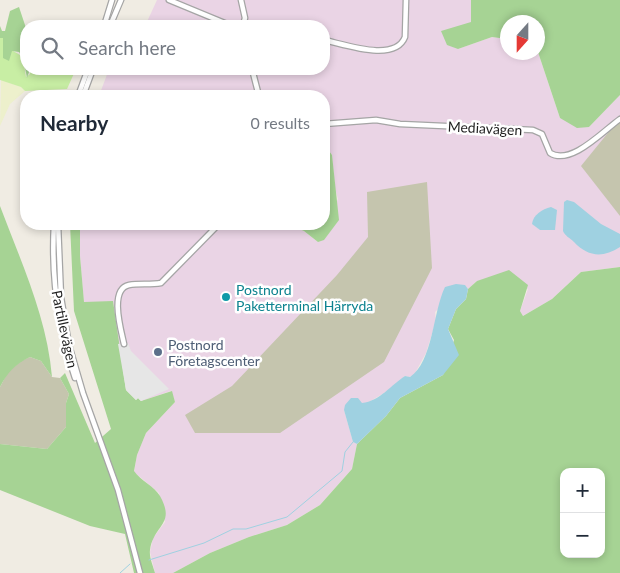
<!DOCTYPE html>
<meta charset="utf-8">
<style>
:root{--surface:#fff;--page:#f2f2f3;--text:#1f2937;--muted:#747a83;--line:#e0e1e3}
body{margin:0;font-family:Lato,sans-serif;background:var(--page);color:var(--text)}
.controls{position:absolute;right:15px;bottom:15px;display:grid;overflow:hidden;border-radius:10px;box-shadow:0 2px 8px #0003}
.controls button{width:45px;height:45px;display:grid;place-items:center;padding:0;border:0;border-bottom:1px solid var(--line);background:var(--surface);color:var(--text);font:25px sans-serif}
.compass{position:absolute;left:500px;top:15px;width:45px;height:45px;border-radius:50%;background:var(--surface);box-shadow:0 2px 8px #0003;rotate:201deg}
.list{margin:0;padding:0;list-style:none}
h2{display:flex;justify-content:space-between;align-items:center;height:65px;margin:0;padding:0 20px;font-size:21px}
h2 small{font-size:16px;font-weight:400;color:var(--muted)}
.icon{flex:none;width:28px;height:28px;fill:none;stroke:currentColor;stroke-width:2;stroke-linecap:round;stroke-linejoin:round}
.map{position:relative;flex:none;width:620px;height:573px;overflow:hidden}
.search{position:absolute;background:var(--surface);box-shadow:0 2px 8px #0003;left:20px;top:20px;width:310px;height:55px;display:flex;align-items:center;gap:12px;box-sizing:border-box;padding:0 18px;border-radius:20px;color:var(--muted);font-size:19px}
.panel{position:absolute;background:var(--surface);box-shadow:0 2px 8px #0003;left:20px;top:90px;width:310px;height:140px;border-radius:20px}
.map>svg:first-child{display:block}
.industrial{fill:#ead4e5}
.construction{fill:#c5c5ae}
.farmland{fill:#edf0cc}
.grass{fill:#c8eea4}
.forest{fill:#a6d394;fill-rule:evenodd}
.parking{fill:#e6e6e6}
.water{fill:#9fd1e1}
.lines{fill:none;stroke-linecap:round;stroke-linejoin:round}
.stream{stroke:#9fd1e1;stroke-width:1}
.minor-casing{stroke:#a5a5a5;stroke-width:7}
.minor{stroke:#fff;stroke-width:4.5}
.culture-dot{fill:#0f9aa8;stroke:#fff;stroke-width:2}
.service-dot{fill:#5c6f8a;stroke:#fff;stroke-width:2}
.labels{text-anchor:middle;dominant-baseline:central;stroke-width:5;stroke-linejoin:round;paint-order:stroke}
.street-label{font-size:14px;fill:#1e1e1e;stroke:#fff}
.culture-label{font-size:14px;fill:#0d838f;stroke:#fff;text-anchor:start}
.service-label{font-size:14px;fill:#4e5e75;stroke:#fff;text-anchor:start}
</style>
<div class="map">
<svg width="620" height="573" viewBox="0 0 620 573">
<rect width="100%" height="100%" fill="#f0ece3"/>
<!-- industrial -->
<path class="industrial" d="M157 0H471V22L458 49 492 37 507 39 508 52H538L560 118 589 127 620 95V267L581 272 552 299 523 316 520 311 528 289 477 281 468 289 464 285 435 312 436 321 426 353 414 375 409 377 405 376 389 390 369 402 344 410 353 442 357 444 352 469 320 505 287 525 249 537 210 553 173 573H155L150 552 153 538 165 522 159 493 134 472 137 455 146 433 175 402 171 391 141 401 118 344 113 302 84 303 80 256V224H288L304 231 318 242 338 199 335 188 332 155 324 144V96H99L109 69H324V26H145Z"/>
<!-- construction -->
<g class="construction">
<path d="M620 118V216L581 166Z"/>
<path d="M427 182 432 268 384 362 280 433H195L185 415 232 386 337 275 368 237 367 192Z"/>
<path d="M30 357 41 361 52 377 60 378 69 394 66 403V427L47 449 0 444V387L8 372 21 361Z"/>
</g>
<!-- farmland -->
<path class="farmland" d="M1 80 21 87 25 91 10 104 0 126Z"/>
<!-- grass -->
<path class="grass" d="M0 38H3L4 46C25 59 22 50 26 77L30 74V69H76L67 89 25 91 21 87 0 80Z"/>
<!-- forest -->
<g class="forest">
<path d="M471 0H620V95L589 127 577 128 560 118 538 52V22H508L507 39 492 37 458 49 447 45 441 31 471 22Z"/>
<path d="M19 7 26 28V69H30L27 78 23 57 19 52 12 51 9 61 3 58V38H0V26L2 31H5L10 11Z"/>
<path d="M324 144 332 155 339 220 324 240 318 242 304 231 288 224H324Z"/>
<path d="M0 206C21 262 47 317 52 377L41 361 30 357C15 364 7 373 0 387Z"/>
<path d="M70 224H80V256L84 302 113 301 126 390 136 400 138 398 141 401 172 391 175 402 146 433 137 455 134 471C141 481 154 486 160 496 176 525 154 524 150 550 149 557 153 566 155 573H134L125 534 90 526 0 490V444L47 449 66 427V403L69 394 60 378 65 373 95 443 111 429 74 311Z"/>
<path d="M620 267V573H173L210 553 249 537 287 525 320 505 352 469 357 444 386 416 400 398 443 375 454 340 448 329 456 309 466 299 468 289 477 281 509 270 528 285 520 311 523 316 552 299 581 272ZM564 472H601V554H564Z"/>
</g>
<!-- parking -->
<path class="parking" d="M128 343 131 351 169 389 141 401 138 398 136 400 126 390 118 344Z"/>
<!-- water -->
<g class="water">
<path d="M567 200 574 202 601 224 620 234V247C603 258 588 257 574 242 570 238 565 236 563 231L564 202Z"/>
<path d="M551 207 557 210 555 230H540L532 224C533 215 542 209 551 207Z"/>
<path d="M456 284 465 285 468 289 466 299 456 309 448 329 459 355 443 375 400 398 386 416 357 444 353 442 344 410 345 405 351 398H358L362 403C380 401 391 385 405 376L410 377C433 362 433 311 445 287Z"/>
</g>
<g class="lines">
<!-- stream -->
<g class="stream">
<path d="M149 560 204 543 233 529H246L287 517 342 471 345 452 353 442"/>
<path d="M120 573 130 564"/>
</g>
<defs>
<g id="minor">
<path d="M169 0 232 26"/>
<path d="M241 0 245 18 243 25"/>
<path d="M104 26 112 0"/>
<path d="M110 26 121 0"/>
<path d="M238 26H247"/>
<path d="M324 40C344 44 395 63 405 37L406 0"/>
<path d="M252 69 259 96"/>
<path d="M78 96 88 69"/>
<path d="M83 96 93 69"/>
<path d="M324 124 376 120 400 124 533 130 542 134 550 153C571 166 603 131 620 119"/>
<path d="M54 224C51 276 58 328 75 378"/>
<path d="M58 224 61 297 69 345 83 393 118 490 140 573"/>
<path d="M124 344C121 330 109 289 129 285 139 283 150 285 161 283L219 224"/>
</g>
</defs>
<!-- minor casing -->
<use href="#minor" class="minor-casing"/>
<!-- minor -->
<use href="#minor" class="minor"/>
</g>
<!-- markers -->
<circle class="culture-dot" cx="226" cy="297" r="5"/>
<circle class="service-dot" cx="158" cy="352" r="5"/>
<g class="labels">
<!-- street labels -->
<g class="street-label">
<text transform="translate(485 128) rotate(3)">Mediavägen</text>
<text transform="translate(65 329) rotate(78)">Partillevägen</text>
</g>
<!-- culture labels -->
<g class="culture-label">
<text x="236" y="289">Postnord<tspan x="236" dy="16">Paketterminal Härryda</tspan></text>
</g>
<!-- service labels -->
<g class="service-label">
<text x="168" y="344">Postnord<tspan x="168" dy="16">Företagscenter</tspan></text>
</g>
</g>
</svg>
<div class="controls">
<button>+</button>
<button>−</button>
</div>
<svg class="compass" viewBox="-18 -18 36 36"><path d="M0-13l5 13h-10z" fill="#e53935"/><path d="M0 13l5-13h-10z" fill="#747a83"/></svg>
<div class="search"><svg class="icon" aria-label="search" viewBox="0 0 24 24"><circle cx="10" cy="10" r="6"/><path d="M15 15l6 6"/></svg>Search here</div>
<section class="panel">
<h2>Nearby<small>0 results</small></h2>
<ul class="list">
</ul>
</section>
</div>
